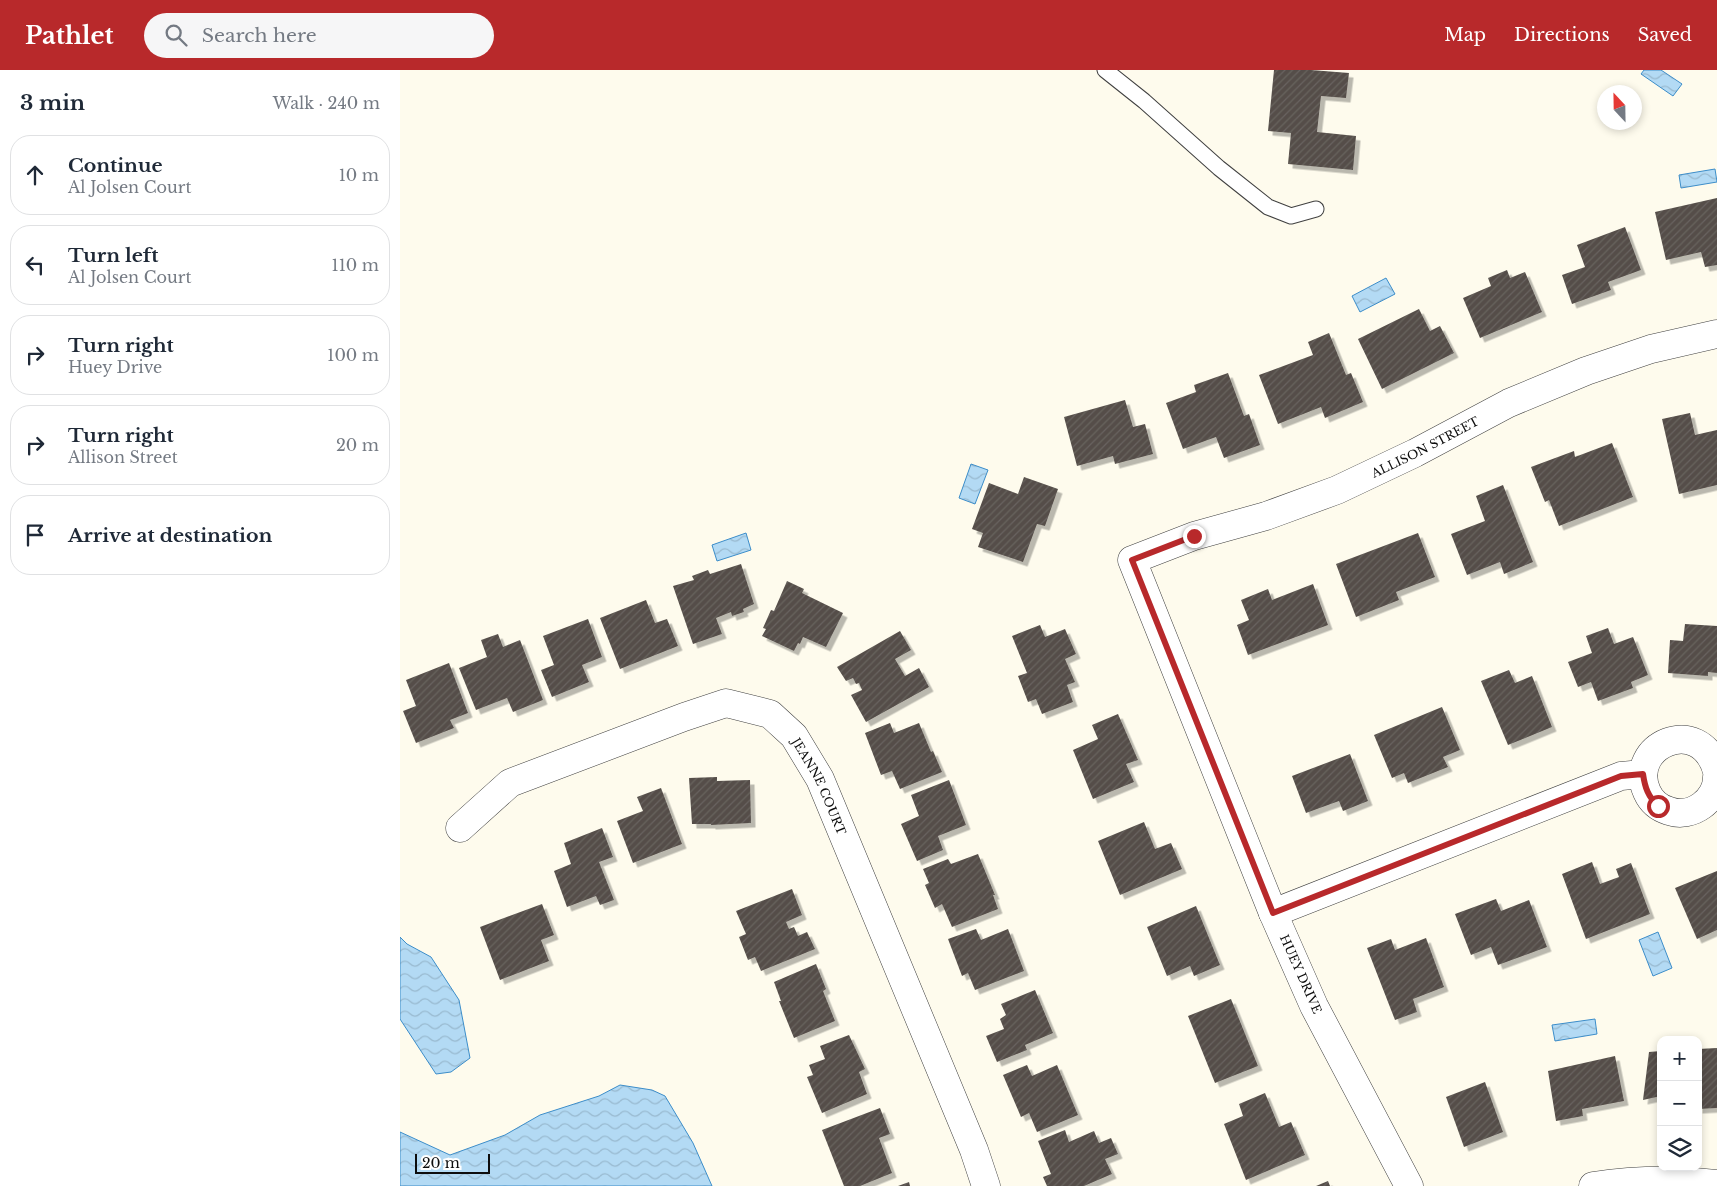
<!DOCTYPE html>
<meta charset="utf-8">
<style>
:root{--surface:#fff;--page:#f6f6f7;--text:#1f2937;--muted:#747a83;--line:#e0e1e3;--accent:#b8292b}
body{margin:0;font-family:"Libre Baskerville",serif;background:var(--page);color:var(--text)}
.controls{position:absolute;right:15px;bottom:15px;display:grid;overflow:hidden;border-radius:10px;box-shadow:0 2px 8px #0003}
.controls button{width:45px;height:45px;display:grid;place-items:center;padding:0;border:0;border-bottom:1px solid var(--line);background:var(--surface);color:var(--text);font:25px sans-serif}
.compass{position:absolute;left:1197px;top:15px;width:45px;height:45px;border-radius:50%;background:var(--surface);box-shadow:0 2px 8px #0003;rotate:338deg}
.scale{position:absolute;left:15px;bottom:12px;width:75px;box-sizing:border-box;padding-left:5px;border:2px solid #0d0d0d;border-top:0;font-size:14px;line-height:18px;white-space:nowrap;color:#0d0d0d;-webkit-text-stroke:4px #fff;paint-order:stroke}
.stop{position:absolute;width:15px;height:15px;margin:-11px;border:4px solid #b8292b;border-radius:50%;background:#fff}
.stop.end{background:#b8292b;border-color:#fff;box-shadow:0 1px 5px #0008}
.list{margin:0;padding:0;list-style:none}
h2{display:flex;justify-content:space-between;align-items:center;height:65px;margin:0;padding:0 20px;font-size:21px}
h2 small{font-size:16px;font-weight:400;color:var(--muted)}
.list li{display:grid;grid-template-columns:32px 1fr auto;gap:15px;align-items:center;box-sizing:border-box;height:80px;margin:0 10px 10px;padding:0 10px;border:1px solid var(--line);border-radius:20px}
.list b{display:block;font-size:19px;white-space:nowrap}
.list p{margin:0;font-size:16px;white-space:nowrap;color:var(--muted)}
.list em{font-size:16px;font-style:normal;color:var(--muted)}
.icon{flex:none;width:28px;height:28px;fill:none;stroke:currentColor;stroke-width:2;stroke-linecap:round;stroke-linejoin:round}
.map{position:relative;flex:none;width:1317px;height:1116px;overflow:hidden}
header{display:flex;align-items:center;gap:30px;box-sizing:border-box;height:70px;padding:0 25px;background:var(--accent);color:#fff}
header strong{font-size:24px}
nav{display:flex;gap:28px;margin-inline-start:auto;font-size:18px}
.search{width:350px;height:45px;background:var(--page);display:flex;align-items:center;gap:12px;box-sizing:border-box;padding:0 18px;border-radius:28px;color:var(--muted);font-size:19px}
main{display:flex}
aside{flex:1;background:var(--surface)}
.map>svg:first-child{display:block}
.water{fill:url(#water-waves);stroke:#3c8dc9}
.building{fill:url(#building-hatch);filter:url(#shadow)}
.lines{fill:none;stroke-linecap:round;stroke-linejoin:round}
.lane-casing{stroke:#404040;stroke-width:17}
.street-casing{stroke:#404040;stroke-width:29}
.lane{stroke:#fff;stroke-width:15}
.street{stroke:#fff;stroke-width:28}
.route{stroke:#b8292b;stroke-width:6}
.labels{text-anchor:middle;dominant-baseline:central;stroke-width:5;stroke-linejoin:round;paint-order:stroke}
.street-label{font-size:12px;fill:#0d0d0d;stroke:#fff}
</style>
<header>
<strong>Pathlet</strong>
<div class="search"><svg class="icon" aria-label="search" viewBox="0 0 24 24"><circle cx="10" cy="10" r="6"/><path d="M15 15l6 6"/></svg>Search here</div>
<nav><a>Map</a><a>Directions</a><a>Saved</a></nav>
</header>
<main>
<aside>
<h2>3 min<small>Walk · 240 m</small></h2>
<ul class="list">
<li><svg class="icon" aria-label="ahead" viewBox="0 0 24 24"><path d="M12 20V5M6 11l6-6 6 6"/></svg><div><b>Continue</b><p>Al Jolsen Court</p></div><em>10 m</em></li>
<li><svg class="icon" aria-label="left" viewBox="0 0 24 24"><path d="M17 20v-9H6M10 6l-5 5 5 5"/></svg><div><b>Turn left</b><p>Al Jolsen Court</p></div><em>110 m</em></li>
<li><svg class="icon" aria-label="right" viewBox="0 0 24 24"><path d="M7 20v-9h11M14 6l5 5-5 5"/></svg><div><b>Turn right</b><p>Huey Drive</p></div><em>100 m</em></li>
<li><svg class="icon" aria-label="right" viewBox="0 0 24 24"><path d="M7 20v-9h11M14 6l5 5-5 5"/></svg><div><b>Turn right</b><p>Allison Street</p></div><em>20 m</em></li>
<li><svg class="icon" aria-label="arrive" viewBox="0 0 24 24"><path d="M6 21V4h12l-3 4 3 4H6"/></svg><div><b>Arrive at destination</b></div></li>
</ul>
</aside>
<div class="map">
<svg width="1317" height="1116" viewBox="0 0 1317 1116">
<defs>
<pattern id="water-waves" width="16" height="10" patternUnits="userSpaceOnUse" patternTransform="scale(1.25)"><rect width="16" height="10" fill="#b3daf4"/><path d="M0 5q4-4 8 0t8 0" fill="none" stroke="#99bad0"/></pattern>
<pattern id="building-hatch" width="6" height="6" patternUnits="userSpaceOnUse" patternTransform="scale(1.25)"><rect width="6" height="6" fill="#554e49"/><path d="M-1 1l2-2M0 6l6-6M5 7l2-2" fill="none" stroke="#68635f"/></pattern>
<filter id="shadow"><feDropShadow dx="4.5" dy="4.5" stdDeviation="0" flood-color="#0004"/></filter>
</defs>
<rect width="100%" height="100%" fill="#fefbed"/>
<!-- water -->
<g class="water">
<path d="M1244 0H1261L1282 14 1273 26 1241 4Z"/>
<path d="M1315 99 1317 112 1281 118 1279 105Z"/>
<path d="M986 208 995 224 960 242 952 226Z"/>
<path d="M571 394 588 400 575 434 559 428Z"/>
<path d="M346 463 351 480 317 491 312 475Z"/>
<path d="M1258 862 1272 898 1253 906 1239 870Z"/>
<path d="M0 867 7 874 31 887 59 930 70 988 51 1002 36 1004 0 949Z"/>
<path d="M1195 949 1197 964 1155 971 1152 955Z"/>
<path d="M220 1015 252 1020 265 1026 293 1073 312 1116H0V1062L50 1085 105 1065 140 1045 199 1026Z"/>
</g>
<!-- building -->
<g class="building">
<path d="M874 0H911L949 3 946 28 921 26 917 62 956 66 953 100 888 94 891 63 868 61Z"/>
<path d="M1317 128V195L1305 197 1301 182 1266 190 1255 142Z"/>
<path d="M1225 157 1241 200 1208 212 1211 220 1172 234 1162 205 1185 197 1177 175Z"/>
<path d="M1107 200 1110 208 1125 202 1142 242 1080 268 1063 228 1091 216 1088 208Z"/>
<path d="M1019 239 1030 261 1040 256 1054 283 982 319 958 269Z"/>
<path d="M929 263 946 305 951 303 963 332 925 348 921 337 878 354 859 305 913 285 908 272Z"/>
<path d="M828 303 844 346 849 344 860 375 824 388 816 367 783 379 766 333 796 322 794 315Z"/>
<path d="M725 330 733 357 745 354 753 384 715 394 713 386 677 396 664 347Z"/>
<path d="M1290 343 1295 365 1317 360V415L1279 424 1262 349Z"/>
<path d="M1212 373 1233 427 1159 456 1149 430 1145 432 1131 397 1174 381 1175 387Z"/>
<path d="M624 407 658 419 645 456 637 454 623 492 578 477 583 463 572 459 589 413 618 424Z"/>
<path d="M1103 415 1133 492 1104 504 1100 492 1067 505 1051 464 1085 451 1076 426Z"/>
<path d="M1018 463 1035 507 996 522 999 530 956 547 936 494Z"/>
<path d="M341 494 354 534 343 539 344 542 332 546 331 542 316 548 322 564 293 574 273 516 294 510 292 506 308 500 310 504Z"/>
<path d="M387 511 404 519 402 523 443 543 426 577 403 567 400 574 398 573 394 581 362 566 366 559 363 558 371 540 374 541Z"/>
<path d="M913 514 928 555 848 585 837 555 849 550 841 530 868 519 872 530Z"/>
<path d="M246 530 255 553 267 549 278 576 220 599 200 548Z"/>
<path d="M188 549 202 587 182 595 189 612 152 627 141 600 154 595 143 566Z"/>
<path d="M1285 554 1317 556V603L1308 602V606L1268 603 1270 570 1283 571Z"/>
<path d="M640 555 645 567 665 559 676 584 665 589 675 612 667 615 673 632 642 644 636 629 628 632 618 606 627 603 612 566Z"/>
<path d="M1208 558 1214 574 1233 567 1248 605 1231 612 1233 618 1198 631 1191 612 1178 617 1168 592 1192 583 1186 566Z"/>
<path d="M500 561 511 580 495 589 505 606 519 598 529 617 466 652 451 625 462 620 459 613 456 614 453 608 446 611 437 597Z"/>
<path d="M98 564 103 577 120 570 143 630 113 642 107 628 76 640 59 598 87 587 81 570Z"/>
<path d="M49 593 68 643 50 650 54 658 16 673 3 641 16 636 6 610Z"/>
<path d="M1109 600 1115 613 1132 606 1152 657 1108 675 1081 611Z"/>
<path d="M1042 637 1060 680 1043 687 1048 697 1008 713 1004 703 992 708 974 665Z"/>
<path d="M718 644 738 690 726 694 734 712 693 729 673 680 698 669 692 655Z"/>
<path d="M490 653 494 663 519 653 531 682 533 681 542 702 500 719 492 701 481 705 465 663Z"/>
<path d="M950 684 968 731 943 741 939 731 906 743 892 706Z"/>
<path d="M317 707V711L350 710 351 753 311 755V754H292L289 708Z"/>
<path d="M549 710 566 755 538 766 543 780 517 791 501 754 519 746 511 725Z"/>
<path d="M261 718 282 774 233 793 217 751 243 741 237 727Z"/>
<path d="M744 752 755 779 771 773 782 799 720 825 698 771Z"/>
<path d="M202 758 213 787 199 792 214 830 200 835 196 826 167 837 154 801 171 794 164 773Z"/>
<path d="M578 784 595 825H593L598 839 552 857 542 834 535 838 525 815 529 813 523 799 548 789 551 794Z"/>
<path d="M1192 792 1200 814 1219 807 1216 799 1231 793 1250 844 1186 869 1162 804Z"/>
<path d="M1317 801V860L1297 869 1275 818Z"/>
<path d="M392 819 402 845 386 852 389 859 394 857 398 866 407 862 415 879 361 901 355 887 348 890 339 867 346 864 336 841Z"/>
<path d="M1096 829 1101 841 1129 830 1147 877 1098 895 1091 877 1071 885 1055 844Z"/>
<path d="M142 834 154 865 141 870 149 891 100 910 80 857Z"/>
<path d="M796 836 820 895 794 906 790 896 767 906 747 857Z"/>
<path d="M576 859 581 870 608 859 624 901 575 920 568 903 562 906 548 869Z"/>
<path d="M1026 868 1044 917 1013 929 1017 942 995 950 967 878 991 869 995 880Z"/>
<path d="M416 894 426 919 423 921 435 951 394 968 379 931H381L374 912Z"/>
<path d="M635 920 653 963 625 975 627 980 597 992 586 966 604 959 600 949 606 945 601 934Z"/>
<path d="M831 929 858 996 815 1013 788 946Z"/>
<path d="M449 965 465 999 459 1002 467 1024 422 1043 407 1007 413 1005 409 995 425 989 420 976Z"/>
<path d="M1317 978V1038L1298 1039V979Z"/>
<path d="M1261 981V1026L1243 1030 1249 982Z"/>
<path d="M1215 986 1224 1031 1182 1039 1183 1046 1156 1051 1148 1001Z"/>
<path d="M627 995 632 1006 657 995 678 1045 637 1062 629 1043 621 1047 603 1005Z"/>
<path d="M1085 1012 1103 1062 1064 1077 1046 1027Z"/>
<path d="M865 1023 879 1057 891 1052 905 1085 846 1110 824 1054 843 1046 839 1034Z"/>
<path d="M480 1038 490 1064 479 1068 492 1103 460 1116H444L422 1060Z"/>
<path d="M665 1060 669 1072 694 1061 699 1073 711 1068 718 1084 705 1089 712 1104 684 1116H647L643 1107 651 1104 638 1071Z"/>
<path d="M928 1111 930 1116H916Z"/>
<path d="M509 1112 510 1116H498Z"/>
</g>
<g class="lines">
<defs>
<path id="lane" d="M705 0 744 31 819 98 868 137 891 146 916 139"/>
<g id="street">
<path d="M1317 701C1300 642 1226 676 1247 722 1251 731 1259 738 1269 741 1292 749 1317 730 1317 707"/>
<path id="s1" d="M60 758 110 713 284 647 326 633 370 644 394 666 420 709 574 1080 586 1116"/>
<path d="M873 843 1221 706 1243 704"/>
<path id="s2" d="M1009 1116 914 936 873 843 732 490 794 466 866 446 937 420 1015 383 1109 333 1186 301 1251 279 1317 264"/>
<path d="M1193 1116C1234 1110 1275 1109 1317 1114"/>
</g>
</defs>
<!-- lane casing -->
<use href="#lane" class="lane-casing"/>
<!-- street casing -->
<use href="#street" class="street-casing"/>
<!-- lane -->
<use href="#lane" class="lane"/>
<!-- street -->
<use href="#street" class="street"/>
</g>
<g class="lines">
<!-- route -->
<path class="route" d="M794 466 732 490 873 843 1221 706 1243 704C1245 718 1248 726 1258 736"/>
</g>
<g class="labels">
<!-- street labels -->
<g class="street-label">
<text stroke="none"><textPath href="#s2" startOffset="1000">ALLISON STREET</textPath></text>
<text stroke="none"><textPath href="#s1" startOffset="432">JEANNE COURT</textPath></text>
<text transform="translate(901 904) rotate(66)">HUEY DRIVE</text>
</g>
</g>
</svg>
<div class="controls">
<button>+</button>
<button>−</button>
<button><svg class="icon" aria-label="layers" viewBox="0 0 24 24"><path d="M12 4l9 5-9 5-9-5zM3 14l9 5 9-5"/></svg></button>
</div>
<svg class="compass" viewBox="-18 -18 36 36"><path d="M0-13l5 13h-10z" fill="#e53935"/><path d="M0 13l5-13h-10z" fill="#747a83"/></svg>
<div class="scale">20 m</div>
<div class="stop" style="left:1258px;top:736px"></div>
<div class="stop end" style="left:794px;top:466px"></div>
</div>
</main>
